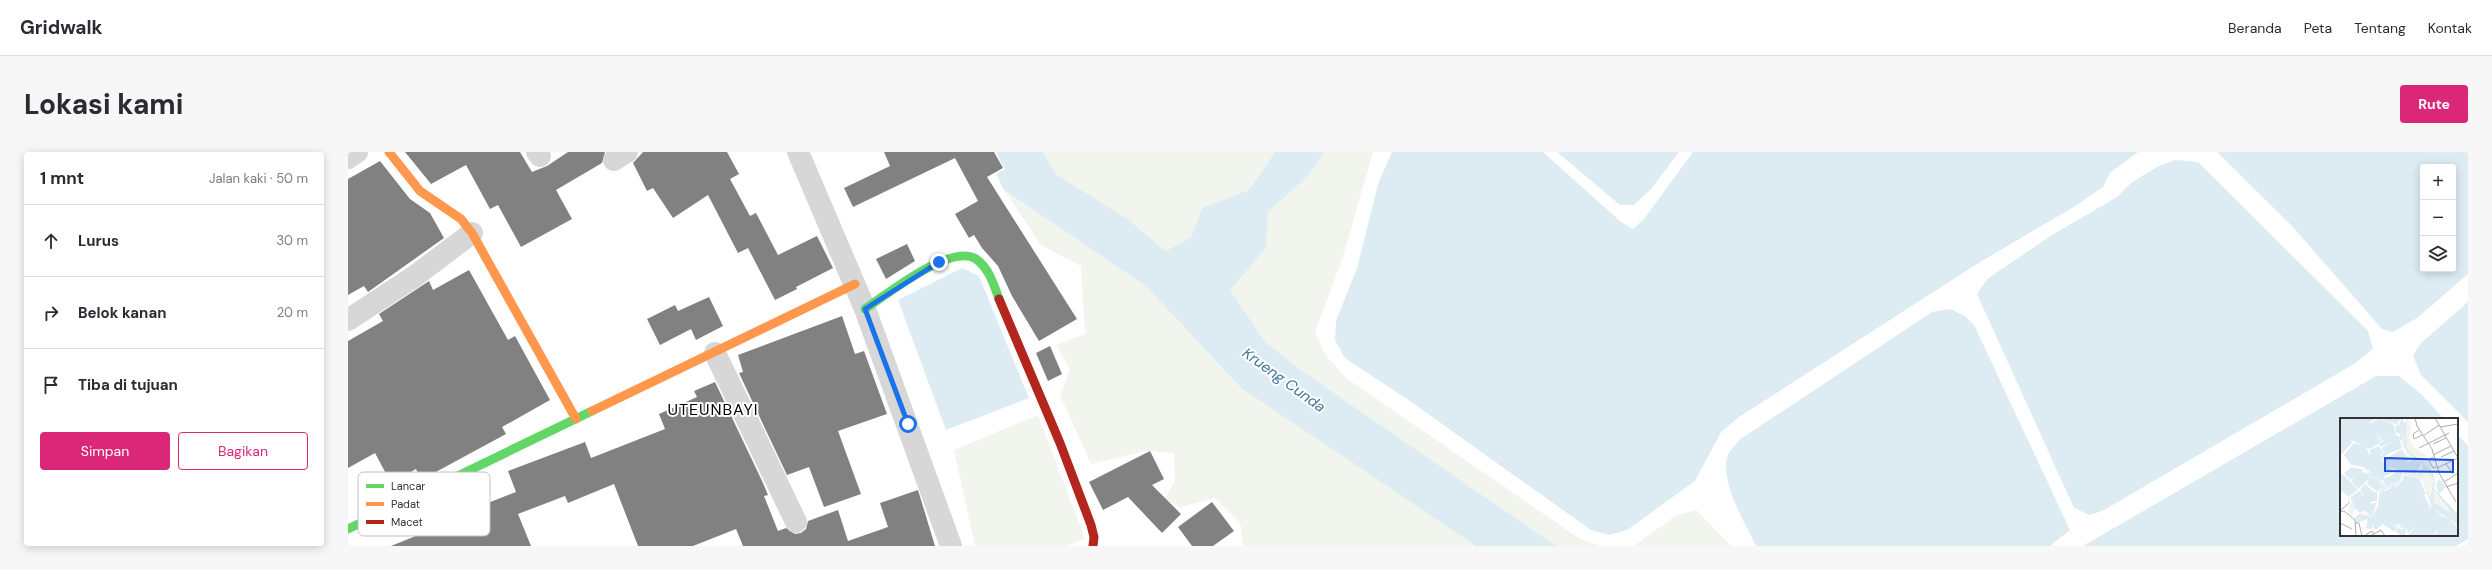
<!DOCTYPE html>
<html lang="id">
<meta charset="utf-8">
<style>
:root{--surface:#fff;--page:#f7f7f7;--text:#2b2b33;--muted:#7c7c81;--line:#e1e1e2;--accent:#db2777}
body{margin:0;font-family:"DM Sans",sans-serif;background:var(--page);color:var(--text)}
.controls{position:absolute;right:12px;top:12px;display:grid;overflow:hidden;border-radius:4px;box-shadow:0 2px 10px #0003}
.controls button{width:36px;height:36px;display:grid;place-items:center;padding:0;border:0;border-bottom:1px solid var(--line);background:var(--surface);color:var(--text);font:20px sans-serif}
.stop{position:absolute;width:12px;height:12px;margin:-9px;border:3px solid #1a73e8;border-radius:50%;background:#fff}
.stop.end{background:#1a73e8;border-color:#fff;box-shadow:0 1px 4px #0008}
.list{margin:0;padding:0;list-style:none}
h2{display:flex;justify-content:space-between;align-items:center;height:52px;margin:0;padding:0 16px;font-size:17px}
h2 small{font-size:13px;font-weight:400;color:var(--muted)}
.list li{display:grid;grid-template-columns:26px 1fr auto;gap:12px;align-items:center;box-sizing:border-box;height:72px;padding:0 16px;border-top:1px solid var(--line)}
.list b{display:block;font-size:15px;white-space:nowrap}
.list em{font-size:13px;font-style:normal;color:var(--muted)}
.actions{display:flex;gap:8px;padding:12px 16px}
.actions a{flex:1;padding:9px 0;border:1px solid var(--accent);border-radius:4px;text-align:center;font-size:14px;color:var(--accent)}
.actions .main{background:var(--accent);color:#fff}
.icon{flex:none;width:22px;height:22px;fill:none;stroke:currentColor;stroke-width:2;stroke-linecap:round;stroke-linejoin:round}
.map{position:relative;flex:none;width:2120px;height:394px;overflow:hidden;border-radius:4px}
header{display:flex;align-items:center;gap:24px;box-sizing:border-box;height:56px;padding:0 20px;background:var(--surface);border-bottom:1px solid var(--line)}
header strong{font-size:19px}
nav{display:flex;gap:22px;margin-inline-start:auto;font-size:14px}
.intro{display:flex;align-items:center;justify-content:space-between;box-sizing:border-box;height:96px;padding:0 24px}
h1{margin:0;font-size:28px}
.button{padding:10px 18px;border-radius:4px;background:var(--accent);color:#fff;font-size:14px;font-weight:700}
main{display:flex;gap:24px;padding:0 24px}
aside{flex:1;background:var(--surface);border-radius:4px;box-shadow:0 2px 10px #0003}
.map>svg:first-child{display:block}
.green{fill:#f1f5ed}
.water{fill:#ddebf3;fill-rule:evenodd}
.building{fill:#818181}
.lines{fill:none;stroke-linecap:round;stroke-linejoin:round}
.street{stroke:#d7d7d7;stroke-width:22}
.fast{stroke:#63d668;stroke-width:9}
.slow{stroke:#ff974d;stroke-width:9}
.jam{stroke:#b3261e;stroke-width:9}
.route{stroke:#1a73e8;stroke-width:5}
.labels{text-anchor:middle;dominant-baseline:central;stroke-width:4;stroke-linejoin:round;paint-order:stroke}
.water-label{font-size:15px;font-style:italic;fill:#3f7597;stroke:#fff}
.quarter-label{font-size:16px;letter-spacing:1px;fill:#000;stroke:#fff}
.inset-road{fill:none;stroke:#adadad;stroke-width:1}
.view{fill:#1d4ed8;fill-opacity:0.15;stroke:#1d4ed8;stroke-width:2}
.inset-edge{fill:none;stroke:#333;stroke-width:2}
.key{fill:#fff;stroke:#c2c2c2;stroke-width:1}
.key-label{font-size:11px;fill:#333}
</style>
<header>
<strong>Gridwalk</strong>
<nav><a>Beranda</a><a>Peta</a><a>Tentang</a><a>Kontak</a></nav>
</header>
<div class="intro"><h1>Lokasi kami</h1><a class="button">Rute</a></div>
<main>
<aside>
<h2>1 mnt<small>Jalan kaki · 50 m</small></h2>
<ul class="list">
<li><svg class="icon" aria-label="ahead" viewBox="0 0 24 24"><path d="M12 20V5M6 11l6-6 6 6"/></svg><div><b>Lurus</b></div><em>30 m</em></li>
<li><svg class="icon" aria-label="right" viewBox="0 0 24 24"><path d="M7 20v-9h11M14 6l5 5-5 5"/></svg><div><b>Belok kanan</b></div><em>20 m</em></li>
<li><svg class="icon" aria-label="arrive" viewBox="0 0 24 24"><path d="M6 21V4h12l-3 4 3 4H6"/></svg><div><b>Tiba di tujuan</b></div></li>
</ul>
<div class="actions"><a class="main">Simpan</a><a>Bagikan</a></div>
</aside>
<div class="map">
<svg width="2120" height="394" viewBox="0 0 2120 394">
<rect width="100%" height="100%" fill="#fff"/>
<!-- green -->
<g class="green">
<path d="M695 0H927L901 38 854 56 843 85 818 99 778 66 709 23Z"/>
<path d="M976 0H1025L995 105 967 180 977 202 998 226 1232 387 1253 394H1208L957 221 918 191 882 138 918 96 920 60 960 24Z"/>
<path d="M656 38 798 134 893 236 1128 394H895L892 371 867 346 833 355 817 347 827 329 826 301 798 299 743 312 712 243 722 217 708 193 737 182 733 114 693 93Z"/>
<path d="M690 263 737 387 718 394H627L606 298Z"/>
<path d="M1348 358 1383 394H1286L1329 363Z"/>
</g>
<!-- water -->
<g class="water">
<path d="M648 0H695L709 23 778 66 818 99 843 85 854 56 901 38 927 0H976L960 24 920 60 918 96 882 138 918 191 957 221 1208 394H1128L893 236 798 134 656 38 648 22 657 17Z"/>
<path d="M1044 0H1195L1273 70 1285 77 1296 67 1345 0H1790L1762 21 1755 35 1724 56 1632 110 1391 265 1373 280 1347 329 1279 378 1261 383 1243 378 1062 249 997 206 987 188 988 169 1009 116 1030 32Z"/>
<path d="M1209 0H1331L1303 37 1286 53H1272Z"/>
<path d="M1869 0H2120V122L2069 166 2045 180 2034 177 1944 74ZM2075 15H2105V117H2075Z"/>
<path d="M1827 8 1850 10 2020 179 2025 197 2006 212 1756 358 1742 363 1726 356 1629 142 1639 127 1704 83 1769 45 1783 31 1809 15Z"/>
<path d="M614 116 631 124 681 246 598 278 550 148Z"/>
<path d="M2120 150V270L2073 223 2065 204 2072 192Z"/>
<path d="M1602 157 1617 164 1626 173 1722 378 1702 394H1408C1398 373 1370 327 1380 303 1382 298 1388 293 1391 288L1584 160Z"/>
<path d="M2028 224H2051L2074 243 2096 267H1993V383H2109V282L2120 294V387L2108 394H1735Z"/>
</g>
<!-- building -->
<g class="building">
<path d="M57 0H172L184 20 199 14 220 0H257L254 11 208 38 224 67 173 95 150 53 142 57 118 13 83 32Z"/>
<path d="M295 0H379L391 22 382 27 402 64 408 61 430 103 469 84 485 116 448 135 449 137 427 148 400 96 390 101 360 43 325 66 305 36 299 39 285 11Z"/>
<path d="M536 0H646L655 16 639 25 729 167 691 189 664 144 650 114 634 96 626 83 621 86 607 62 630 49 607 6 505 55 496 36 542 14Z"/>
<path d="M32 9 62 47 82 61 96 86 20 140 16 134 0 143V27Z"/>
<path d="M559 92 567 109 538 127 528 107Z"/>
<path d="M121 118 160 188 167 184 202 248 154 275 158 282 73 328 68 317 43 331 27 301 0 316V189L35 169 31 162 81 129 85 138Z"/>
<path d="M361 145 375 174 348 188 343 177 312 193 299 167 327 153 330 159Z"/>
<path d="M494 164 507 202 516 199 539 262 490 279 513 342 476 355 461 315 439 323 391 221 395 220 390 203Z"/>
<path d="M702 194 714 222 700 229 688 201Z"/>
<path d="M367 230 415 331 420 343 416 344 430 379 438 376 447 382 453 381 458 377 460 369 490 358 500 389 540 375 532 351 570 338 587 394H395L388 377 345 394H290L266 332 220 351 217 344 170 362 183 394H43L129 359 127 356 168 340 160 319 237 290 243 306 317 277 311 262 349 245 346 239Z"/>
<path d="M802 299 816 327 804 333 833 362 814 381 780 345 755 358 741 330Z"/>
<path d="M864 350 886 379 865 394H844L830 375Z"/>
</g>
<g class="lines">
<!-- street -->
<g class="street">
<path d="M189 0 192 4"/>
<path d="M450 0 517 157 603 394"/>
<path d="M0 6 9 0"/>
<path d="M266 8 279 0"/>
<path d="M0 168 67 124 124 81"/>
<path d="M367 201 448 370"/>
</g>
<!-- fast -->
<g class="fast">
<path d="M517 157C539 142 603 91 628 107 641 116 646 133 651 147"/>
<path d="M0 377 244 259"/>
</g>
<!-- slow -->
<g class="slow">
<path d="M41 0 72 39 113 67 124 81 228 267"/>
<path d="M244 259 507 132"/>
</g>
<!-- jam -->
<path class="jam" d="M651 147 712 291 743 373 746 385 745 394"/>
</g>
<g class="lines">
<!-- route -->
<path class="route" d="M560 272 517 157 591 110"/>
</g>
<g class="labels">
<!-- water labels -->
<g class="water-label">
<text transform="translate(936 228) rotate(36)">Krueng Cunda</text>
</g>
<!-- quarter labels -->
<g class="quarter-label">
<text x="365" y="257">UTEUNBAYI</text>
</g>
</g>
<!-- overview -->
<g transform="translate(1992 266)">
<rect width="118" height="118" fill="#fff"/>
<path d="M67 0 71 4 68 6 71 8 70 20 73 28 86 37 84 42 89 44 92 53 66 30ZM65 7V12L64 20 65 29 70 38 85 49 81 55 75 58H74L68 55H64L62 56 60 64 64 56H67L74 58 79 57 83 62 85 69 84 61 80 56 87 51 90 53 94 62 89 80 91 87 114 103 118 109 94 91 89 92 91 88 82 61 65 56 59 66 41 73 40 88 35 94 37 99 21 96 15 91 12 98 8 95 10 86 7 83 9 81 11 87 20 95 32 97 38 88 39 73 43 68 25 52 43 64 46 70 59 64 61 57 63 55H67L74 57 80 54 82 47 69 41 62 26 64 17H58L64 16ZM93 71 96 77 111 95 93 84Z" fill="#f1f5ed"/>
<path d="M0 0H37L30 4V6L39 0 53 6 56 16 42 23 35 13 41 24 30 31 11 22 12 25 1 37ZM41 0 47 3 42 0H61L57 5 51 4 59 6 62 0 65 6 67 0 66 30 92 53 95 62 94 71 118 96V107L92 89 83 62 79 57 74 58 64 56 59 65 46 71 41 72 39 85 42 72 46 73 54 67 56 69 63 62 64 57 79 60 86 76 80 80 85 78 90 89 88 92 93 90 103 99H106L118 110V118H93L98 114 93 109 97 113 92 118H81L84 113 80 118H68L77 107 68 116 66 108V115L62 118 56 114 58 109 62 112 65 111 58 109H65L59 107V104L57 108 49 104 57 109 55 114 41 105 42 107 35 112 32 106V111L26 110 28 101 16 105 15 100 19 96 32 99 33 98H31L29 97 24 94 21 96 20 95 11 87V83L8 80V78L0 72 2 64 0 59 3 56 18 72 8 79 12 83 11 86 21 95 24 94 34 97 38 88V85L40 72 44 70 25 53 33 57 29 53 30 51 28 53 24 49 11 47 4 37 14 25 26 29 30 38V32L39 28 43 34 39 39 44 35 42 30 51 23 41 29 39 26 51 18 58 17 62 30 46 37 40 44 62 31 69 42 66 46 73 41 81 47 76 56 63 54 59 63 46 69 43 61 52 57 56 52 50 49 53 54 45 58 42 63 34 57 46 70 59 64 64 55 77 57 84 49 68 35 64 28V16L62 24 59 20 61 16 56 14 55 8 62 7 55 6ZM87 51 94 62 90 80 81 56ZM93 72 104 85 111 95 93 84ZM12 49 25 52 21 53 31 58 29 61 32 59 43 68 37 73V83L30 84 32 86 37 84 32 97 25 93 20 94 12 86 13 83 10 80 19 73 26 80 20 72 25 66 34 74 37 73 27 66 28 62 18 71 11 63 16 57 10 62 4 55ZM99 61 106 69 99 76 96 67Z" fill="#ddebf3" fill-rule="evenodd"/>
<path class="inset-road" d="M75 0 77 8 92 31 99 55 116 84M95 0 118 40 97 50M100 9 118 6M79 12 73 16 74 21 82 17M83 18 99 7M93 26 106 20M79 30 109 15M93 37 111 28M93 39 89 42 93 50 96 49M101 39 114 33M106 46 113 56M104 64 118 55M106 69 118 65M0 93 9 85M0 94 4 93 15 102 16 118M0 105 12 111M15 105H19L22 118M24 118 32 113 34 116M30 118 41 112 45 118"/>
<path class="view" d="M45 40 113 42V54L45 53Z"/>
<rect width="118" height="118" class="inset-edge"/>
</g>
<!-- legend -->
<rect x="10" y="320" width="132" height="64" rx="6" class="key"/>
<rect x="18" y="332" width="18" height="4" fill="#63d668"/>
<rect x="18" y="350" width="18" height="4" fill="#ff974d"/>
<rect x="18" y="368" width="18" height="4" fill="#b3261e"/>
<g class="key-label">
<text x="43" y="338">Lancar</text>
<text x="43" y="356">Padat</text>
<text x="43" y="374">Macet</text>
</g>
</svg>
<div class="controls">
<button>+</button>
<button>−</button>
<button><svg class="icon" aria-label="layers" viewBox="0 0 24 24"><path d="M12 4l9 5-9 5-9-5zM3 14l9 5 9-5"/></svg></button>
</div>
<div class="stop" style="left:560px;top:272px"></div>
<div class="stop end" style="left:591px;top:110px"></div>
</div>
</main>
